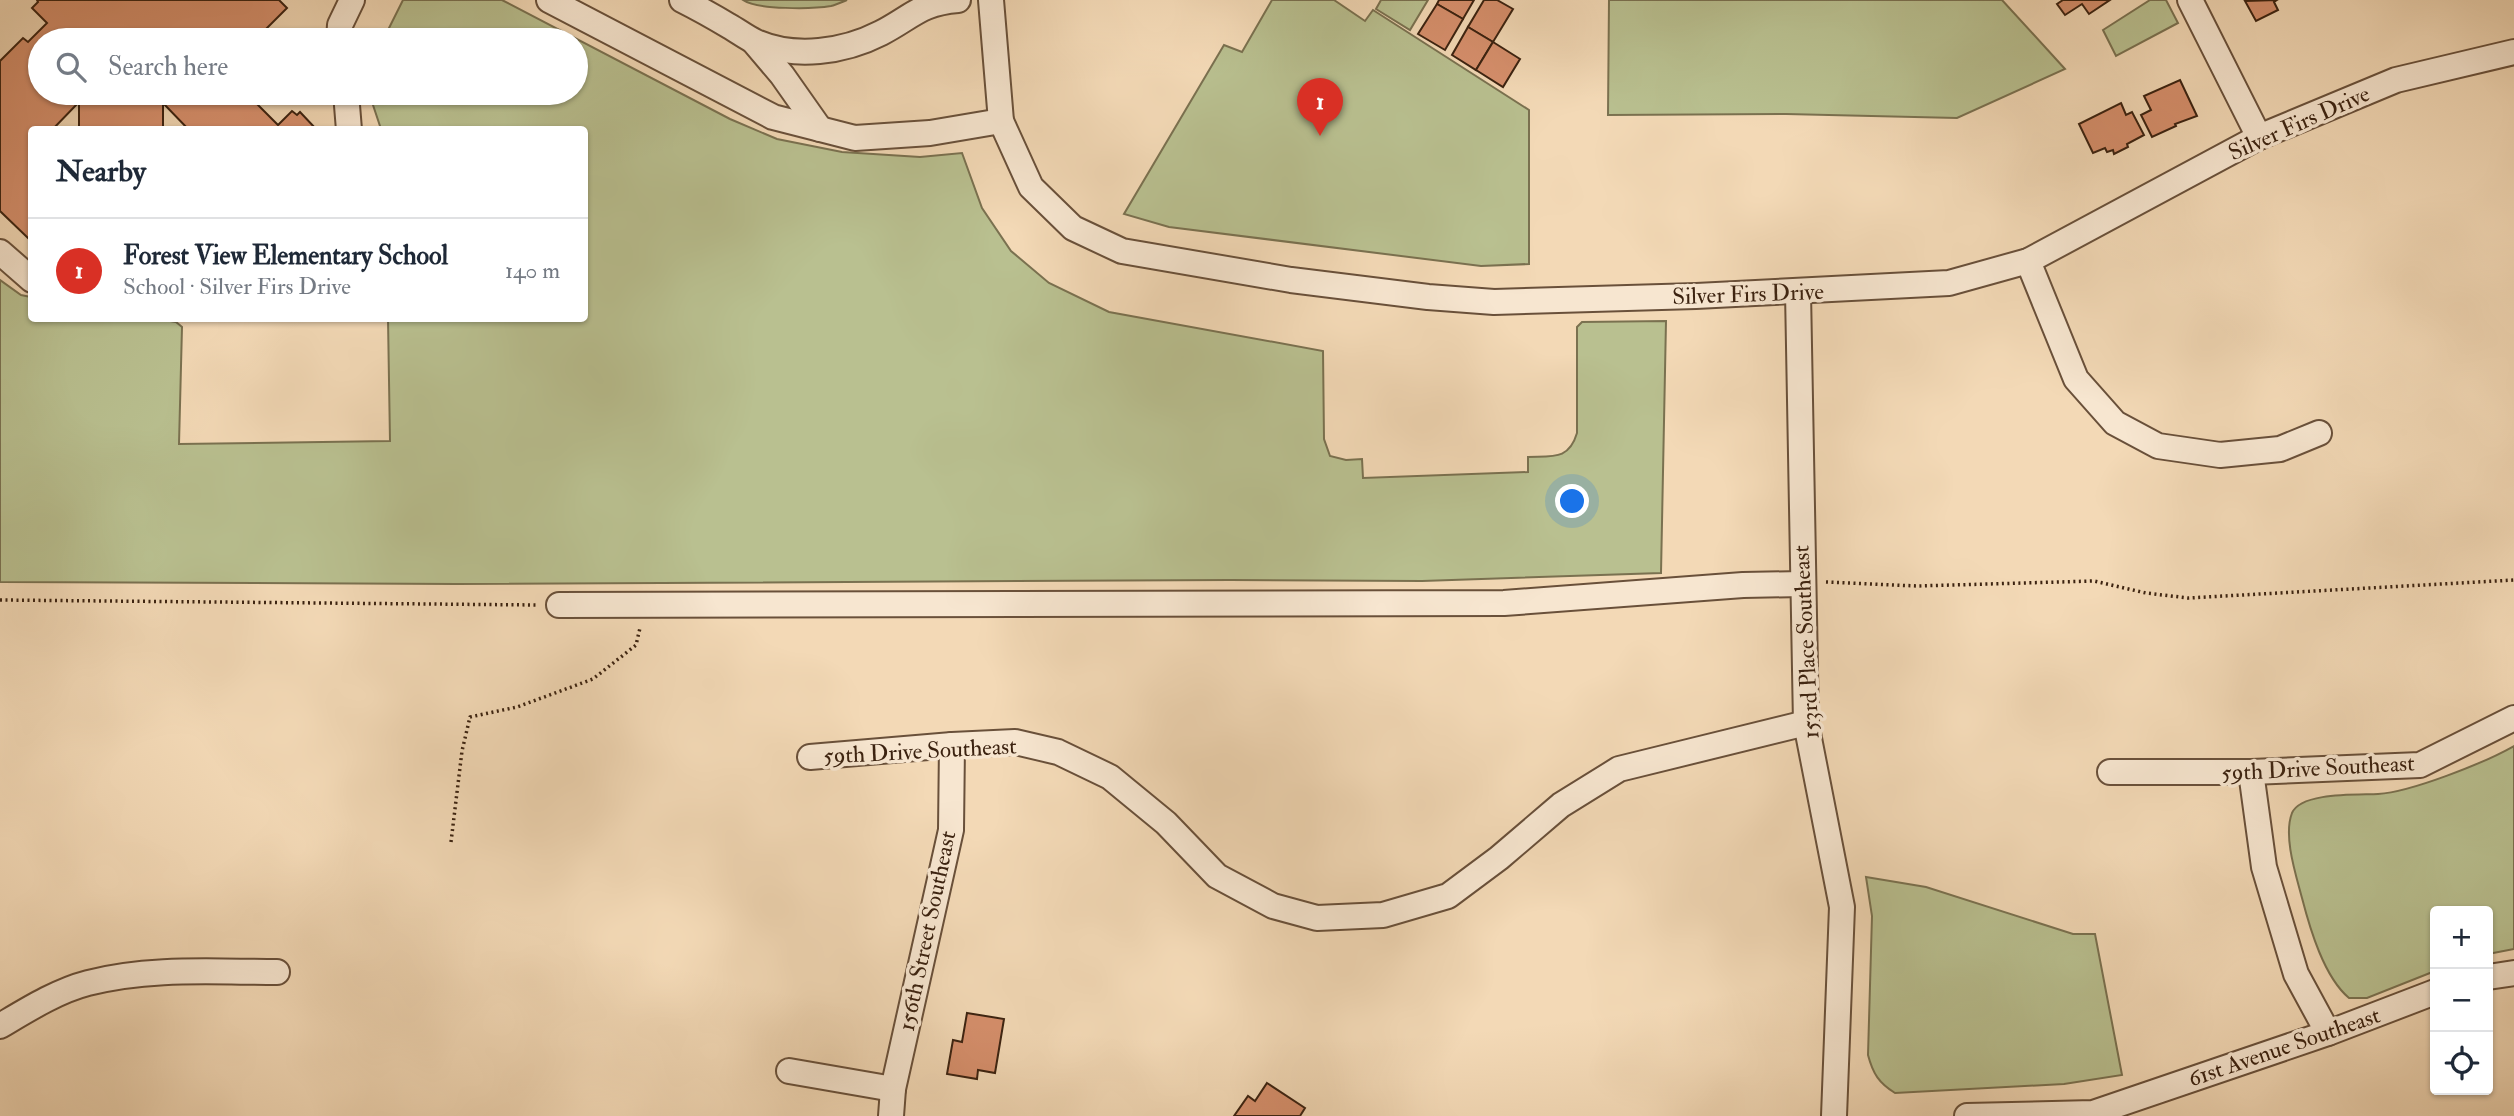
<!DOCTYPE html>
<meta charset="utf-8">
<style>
:root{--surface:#fff;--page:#f2f2f3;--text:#1f2937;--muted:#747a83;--line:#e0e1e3;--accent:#d93025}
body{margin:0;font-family:"IM FELL Double Pica",serif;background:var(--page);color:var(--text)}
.controls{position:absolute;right:21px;bottom:21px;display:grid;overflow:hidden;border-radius:7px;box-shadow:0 2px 5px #0004}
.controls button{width:63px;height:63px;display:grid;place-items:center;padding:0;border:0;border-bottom:2px solid var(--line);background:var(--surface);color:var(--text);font:35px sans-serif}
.you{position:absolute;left:1573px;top:502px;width:24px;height:24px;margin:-18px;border:5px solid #fff;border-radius:50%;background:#1a73e8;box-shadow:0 0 0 10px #1a73e833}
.badge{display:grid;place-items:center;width:46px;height:46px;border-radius:50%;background:var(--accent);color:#fff;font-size:23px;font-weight:700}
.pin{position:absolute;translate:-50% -58px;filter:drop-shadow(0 2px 4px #0008)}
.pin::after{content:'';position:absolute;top:37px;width:24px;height:21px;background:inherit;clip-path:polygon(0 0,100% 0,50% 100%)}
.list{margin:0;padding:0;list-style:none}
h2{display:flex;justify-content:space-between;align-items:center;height:91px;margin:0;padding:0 28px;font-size:30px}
h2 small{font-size:23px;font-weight:400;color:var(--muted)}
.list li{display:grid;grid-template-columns:46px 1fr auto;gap:21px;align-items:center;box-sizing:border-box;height:105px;padding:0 28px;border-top:2px solid var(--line)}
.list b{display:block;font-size:26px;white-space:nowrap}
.list p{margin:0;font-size:23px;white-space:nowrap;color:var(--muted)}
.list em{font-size:23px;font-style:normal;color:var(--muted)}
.icon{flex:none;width:38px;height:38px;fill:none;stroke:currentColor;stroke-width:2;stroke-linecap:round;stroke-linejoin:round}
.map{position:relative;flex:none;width:2514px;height:1116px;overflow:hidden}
.search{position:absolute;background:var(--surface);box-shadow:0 2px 5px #0004;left:28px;top:28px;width:560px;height:77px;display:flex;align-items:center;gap:18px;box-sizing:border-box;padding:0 24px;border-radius:38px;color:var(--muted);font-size:26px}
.panel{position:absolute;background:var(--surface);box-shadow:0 2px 5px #0004;left:28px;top:126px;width:560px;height:196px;border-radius:7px}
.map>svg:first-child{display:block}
.green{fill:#b9c090;stroke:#7a7150;stroke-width:2}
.building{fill:#d68f6c;stroke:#3b2210;stroke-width:2}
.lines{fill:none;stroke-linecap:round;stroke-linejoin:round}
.minor-casing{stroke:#69503a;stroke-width:28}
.path{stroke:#3b2210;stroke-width:3.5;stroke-dasharray:2 3.5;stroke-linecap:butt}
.minor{stroke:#f7e6d0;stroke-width:24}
.labels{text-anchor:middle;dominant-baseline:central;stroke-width:7;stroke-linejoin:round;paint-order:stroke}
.street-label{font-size:23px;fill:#3b2210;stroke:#f7e6d0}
</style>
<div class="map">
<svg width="2514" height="1116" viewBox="0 0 2514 1116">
<rect width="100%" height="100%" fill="#f3d9b6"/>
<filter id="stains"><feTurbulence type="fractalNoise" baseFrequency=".00286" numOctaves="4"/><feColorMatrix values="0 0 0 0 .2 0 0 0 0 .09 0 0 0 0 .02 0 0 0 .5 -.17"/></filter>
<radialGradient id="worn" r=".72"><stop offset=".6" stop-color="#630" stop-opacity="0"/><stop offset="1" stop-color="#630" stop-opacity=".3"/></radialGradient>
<!-- green -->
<g class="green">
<path d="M403 0H502L730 119 777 139 842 152 920 157 962 153 982 208 1011 251 1049 283 1109 312 1323 351 1324 439 1330 456 1346 460 1362 459 1363 478 1528 472V457C1553 456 1569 460 1577 433V327L1582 322 1666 321 1661 573 1422 581 1230 580 457 584 0 582V280L21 295 31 297 32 318 158 319 176 322 182 327 179 444 390 441 388 319 584 318V130L381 129 369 93H576V40H383Z"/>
<path d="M743 0H847C842 2 836 5 831 6 813 9 757 10 743 0Z"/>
<path d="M1272 0H1334L1365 21 1373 10 1529 110V264L1481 266 1169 227 1124 214 1224 45 1242 52Z"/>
<path d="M1381 0H1428L1410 30 1376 9Z"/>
<path d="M1609 0H2002L2065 69 1957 118 1786 114 1608 115Z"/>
<path d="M2150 0H2166L2178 23 2116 56 2103 30Z"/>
<path d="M2514 746V949L2488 954V911H2435V971L2367 998H2349C2324 977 2310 929 2302 898 2296 875 2283 836 2292 813 2301 792 2357 795 2378 794 2411 792 2484 763 2514 746Z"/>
<path d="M1866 877 1926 887 2073 934H2095L2122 1075 2064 1084 1895 1093C1879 1083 1873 1074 1868 1055L1872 916Z"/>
</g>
<!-- building -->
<g class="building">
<path d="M37 0H279L287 8 255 40H40V93H270L258 105 278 125 292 111 297 115 300 112 317 130H189L163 103V130H79V102L52 130H32L30 240 0 211V61L23 38 28 42 47 23 32 8 38 2Z"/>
<path d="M1439 0H1474L1463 19 1437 4Z"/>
<path d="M1484 0H1497L1513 9 1493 42 1468 27Z"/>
<path d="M2063 0H2110L2089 14 2082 4 2065 15 2057 4Z"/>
<path d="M2277 0 2274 2 2278 10 2256 21 2245 1Z"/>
<path d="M1437 4 1463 19 1445 50 1418 34Z"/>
<path d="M1468 27 1493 42 1476 70 1452 55Z"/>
<path d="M1493 42 1520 59 1503 87 1476 70Z"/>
<path d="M2180 80 2197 116 2175 124 2176 126 2152 137 2141 115 2151 110 2144 96Z"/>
<path d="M2121 103 2126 115 2132 112 2144 135 2127 144 2128 147 2114 154 2113 150 2107 152 2105 148 2093 153 2079 124Z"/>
<path d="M967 1013 1004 1019 995 1073 978 1070 977 1079 947 1074 953 1040 962 1042Z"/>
<path d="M1267 1083 1305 1108 1300 1116H1234L1248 1096 1255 1101Z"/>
</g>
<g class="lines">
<defs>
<g id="minor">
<path d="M549 0 773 117 855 138 930 133 1001 121"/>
<path d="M682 0C698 8 714 17 729 26 738 31 747 38 756 42 795 59 844 52 881 33 912 17 920 3 958 0"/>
<path d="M991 0 1001 121 1031 187 1073 228 1122 251 1291 280 1428 297 1494 302 1696 296 1949 283 2028 261 2259 137 2396 80 2514 52"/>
<path d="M2190 0 2259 137"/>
<path d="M339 40 340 25 352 0"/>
<path d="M754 42 782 75 820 129"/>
<path d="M346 93 349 130"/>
<path d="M0 252 32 280"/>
<path d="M2028 261 2076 379 2115 423 2158 446 2220 455 2280 449 2319 433"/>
<path d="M1798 292 1806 723 1842 907 1834 1116"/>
<path d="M559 605 1504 603 1743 585 1802 584"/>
<path d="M810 757 952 745 1015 742 1058 752 1110 777 1166 823 1217 876 1273 906 1317 918 1383 915 1448 896 1499 858 1561 805 1619 769 1806 723"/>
<path d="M2110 772H2251L2420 765 2514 718"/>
<path d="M2251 772 2264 867 2296 974 2328 1033"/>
<path d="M2488 977 2514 973"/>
<path d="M0 1026C27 1010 57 991 88 983 149 967 214 972 277 972"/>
<path d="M789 1071 893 1089"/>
<path d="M891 1116 893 1089 951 830 952 745"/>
<path d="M1967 1116 2093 1113 2328 1033 2435 992"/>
</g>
</defs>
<!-- minor casing -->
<use href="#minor" class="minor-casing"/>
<!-- path -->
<g class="path">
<path d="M1826 582 1917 586 2094 581 2146 593 2188 598 2514 580"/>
<path d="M0 600 536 605"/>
<path d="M451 842 462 751 470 717 517 707 593 679 636 645 640 628"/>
</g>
<!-- minor -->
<use href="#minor" class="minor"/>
</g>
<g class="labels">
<!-- street labels -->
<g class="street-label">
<text transform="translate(2299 123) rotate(-24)">Silver Firs Drive</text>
<text transform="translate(1748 294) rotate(-2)">Silver Firs Drive</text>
<text transform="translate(1806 642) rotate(-93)">153rd Place Southeast</text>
<text transform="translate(920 751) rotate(-3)">59th Drive Southeast</text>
<text transform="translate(2318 768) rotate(-3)">59th Drive Southeast</text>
<text transform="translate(927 931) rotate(-78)">156th Street Southeast</text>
<text transform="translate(2284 1047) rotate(-19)">61st Avenue Southeast</text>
</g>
</g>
<rect width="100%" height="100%" filter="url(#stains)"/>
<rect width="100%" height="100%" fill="url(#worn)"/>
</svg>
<div class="controls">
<button>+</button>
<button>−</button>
<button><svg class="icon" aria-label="locate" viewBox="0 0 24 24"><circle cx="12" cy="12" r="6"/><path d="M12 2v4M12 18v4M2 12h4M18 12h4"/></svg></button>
</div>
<div class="you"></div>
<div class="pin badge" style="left:1320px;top:136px">1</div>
<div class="search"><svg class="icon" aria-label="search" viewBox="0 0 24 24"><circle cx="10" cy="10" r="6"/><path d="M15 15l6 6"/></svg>Search here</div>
<section class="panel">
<h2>Nearby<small></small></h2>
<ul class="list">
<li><span class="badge">1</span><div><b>Forest View Elementary School</b><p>School · Silver Firs Drive</p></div><em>140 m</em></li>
</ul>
</section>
</div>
